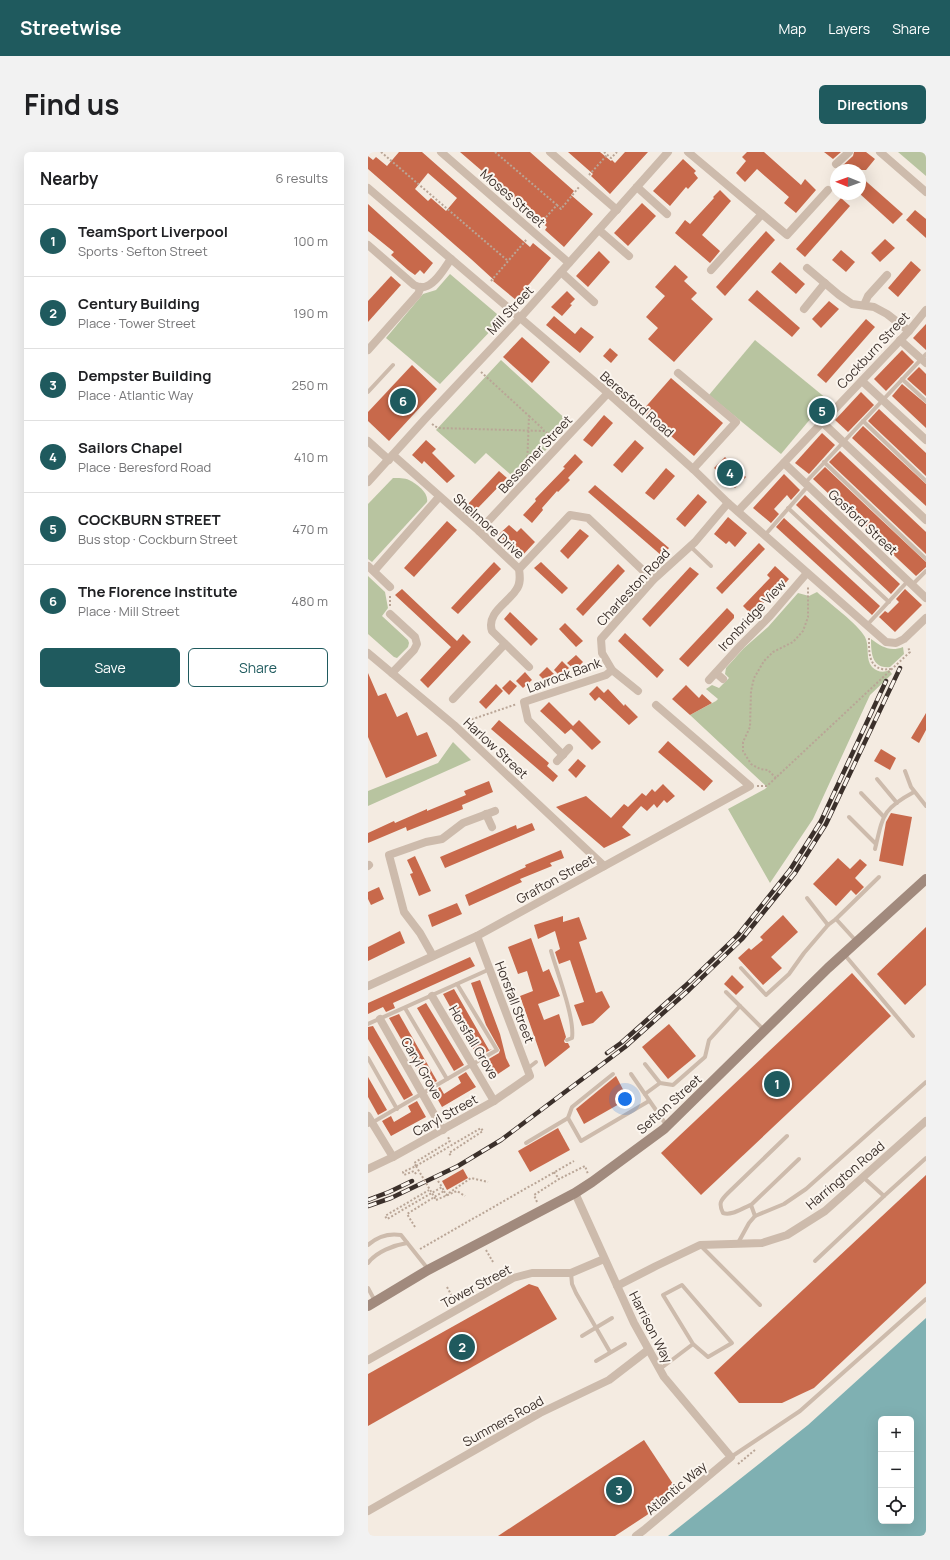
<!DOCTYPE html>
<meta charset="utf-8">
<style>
:root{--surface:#fff;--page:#f2f2f2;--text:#202124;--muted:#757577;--line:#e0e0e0;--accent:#1f5a5e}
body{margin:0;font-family:Manrope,sans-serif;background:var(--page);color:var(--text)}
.controls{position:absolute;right:12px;bottom:12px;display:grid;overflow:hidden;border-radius:6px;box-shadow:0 4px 16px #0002}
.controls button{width:36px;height:36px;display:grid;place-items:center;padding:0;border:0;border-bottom:1px solid var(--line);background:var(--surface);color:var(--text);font:20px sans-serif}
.compass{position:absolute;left:462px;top:12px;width:36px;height:36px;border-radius:50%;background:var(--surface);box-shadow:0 4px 16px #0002;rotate:271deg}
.you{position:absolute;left:257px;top:947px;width:14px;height:14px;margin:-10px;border:3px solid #fff;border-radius:50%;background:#1a73e8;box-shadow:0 0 0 6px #1a73e833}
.badge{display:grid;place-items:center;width:26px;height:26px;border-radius:50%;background:var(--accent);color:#fff;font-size:13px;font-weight:700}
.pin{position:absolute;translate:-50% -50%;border:2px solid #fff;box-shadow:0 1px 4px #0006}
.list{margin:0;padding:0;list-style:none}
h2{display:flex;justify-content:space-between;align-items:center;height:52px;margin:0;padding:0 16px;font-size:17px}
h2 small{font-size:13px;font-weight:400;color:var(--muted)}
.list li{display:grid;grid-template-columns:26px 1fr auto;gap:12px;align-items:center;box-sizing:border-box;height:72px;padding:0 16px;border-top:1px solid var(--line)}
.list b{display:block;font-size:15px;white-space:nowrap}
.list p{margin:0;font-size:13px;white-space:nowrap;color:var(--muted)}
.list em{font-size:13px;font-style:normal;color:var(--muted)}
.actions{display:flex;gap:8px;padding:12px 16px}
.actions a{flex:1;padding:9px 0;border:1px solid var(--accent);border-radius:6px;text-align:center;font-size:14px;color:var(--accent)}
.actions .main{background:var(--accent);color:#fff}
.icon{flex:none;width:22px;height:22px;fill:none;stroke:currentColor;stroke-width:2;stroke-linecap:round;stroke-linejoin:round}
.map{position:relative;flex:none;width:558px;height:1384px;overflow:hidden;border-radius:6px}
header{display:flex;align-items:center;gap:24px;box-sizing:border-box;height:56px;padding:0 20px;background:var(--accent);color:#fff}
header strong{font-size:19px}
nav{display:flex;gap:22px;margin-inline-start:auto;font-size:14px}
.intro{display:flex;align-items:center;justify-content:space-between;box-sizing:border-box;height:96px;padding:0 24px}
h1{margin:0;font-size:28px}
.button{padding:10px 18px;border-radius:6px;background:var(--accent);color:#fff;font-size:14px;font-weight:700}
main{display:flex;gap:24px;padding:0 24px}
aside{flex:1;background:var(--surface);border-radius:6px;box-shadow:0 4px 16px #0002}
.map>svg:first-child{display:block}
.green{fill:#b8c4a0}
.water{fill:#7fb0b2;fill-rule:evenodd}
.building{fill:#c8694b;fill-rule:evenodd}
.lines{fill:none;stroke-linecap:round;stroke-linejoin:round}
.path{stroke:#b9a596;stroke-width:2;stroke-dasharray:2 2;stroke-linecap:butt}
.lane{stroke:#cdbbac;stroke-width:4}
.street{stroke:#cdbbac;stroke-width:8}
.secondary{stroke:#a18a7d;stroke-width:10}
.rail-casing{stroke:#3b302b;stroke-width:4.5}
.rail{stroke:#fbf5ee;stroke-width:3;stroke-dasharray:9;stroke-linecap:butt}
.path-bridge{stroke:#b9a596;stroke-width:2;stroke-dasharray:2 2;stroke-linecap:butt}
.labels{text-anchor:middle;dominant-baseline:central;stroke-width:4;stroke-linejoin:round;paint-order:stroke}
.street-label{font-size:13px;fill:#3b302b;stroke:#fbf5ee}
</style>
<header>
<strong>Streetwise</strong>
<nav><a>Map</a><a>Layers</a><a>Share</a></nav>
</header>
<div class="intro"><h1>Find us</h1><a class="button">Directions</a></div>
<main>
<aside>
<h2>Nearby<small>6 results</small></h2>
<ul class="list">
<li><span class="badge">1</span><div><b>TeamSport Liverpool</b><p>Sports · Sefton Street</p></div><em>100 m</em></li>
<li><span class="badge">2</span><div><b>Century Building</b><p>Place · Tower Street</p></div><em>190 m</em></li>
<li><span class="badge">3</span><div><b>Dempster Building</b><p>Place · Atlantic Way</p></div><em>250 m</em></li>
<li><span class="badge">4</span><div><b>Sailors Chapel</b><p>Place · Beresford Road</p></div><em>410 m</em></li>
<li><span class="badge">5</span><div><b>COCKBURN STREET</b><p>Bus stop · Cockburn Street</p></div><em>470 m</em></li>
<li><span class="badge">6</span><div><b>The Florence Institute</b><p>Place · Mill Street</p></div><em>480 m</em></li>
</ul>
<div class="actions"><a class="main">Save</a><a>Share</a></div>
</aside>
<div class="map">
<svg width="558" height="1384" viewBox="0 0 558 1384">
<rect width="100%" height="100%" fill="#f4ebe1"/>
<!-- green -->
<g class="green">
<path d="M530 0H558V24Z"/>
<path d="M82 122 129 162 130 167 129 172 72 232 18 186 55 142 68 138Z"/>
<path d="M387 188 459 247 413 302 341 243Z"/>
<path d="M133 208 202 271 150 329 118 301 107 312 68 278Z"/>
<path d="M25 326C30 326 37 326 41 328 49 332 61 341 59 350L4 410 0 407V352Z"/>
<path d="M0 424 17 440 20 456 14 464 40 488 41 491 40 495 29 506 26 505 0 482Z"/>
<path d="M449 440C461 451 490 472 497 485 502 495 497 507 504 515 509 520 516 521 521 518L524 522 502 543 445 667 402 731 360 657 397 637 399 635 322 563 348 549 350 547 338 537 344 533 351 536 361 526 357 522 358 516 376 496 400 475 430 441 441 444Z"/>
<path d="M503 487C514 495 522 500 535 495L536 502 522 515C504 517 503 501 503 487Z"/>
<path d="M85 590 103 608 0 654V639L70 611Z"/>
</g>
<!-- water -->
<path class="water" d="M558 1166V1384H300L440 1273ZM513 1267H543V1369H513Z"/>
<!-- building -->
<g class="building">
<path d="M31 0H54L162 95 165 91 183 106 148 148 125 129 126 128 103 107 0 17V4L5 8 8 5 19 14ZM60 21 89 46 78 59 63 46 60 49 47 37Z"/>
<path d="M92 0H162L206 39 203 43 225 62 196 95 177 78 179 75Z"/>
<path d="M200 0H232L243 9 244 8 247 11 257 0H280L242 42 223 24 225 22Z"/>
<path d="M379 0H396L433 33 437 27 448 38 428 61 416 51 421 45 389 17 377 30 368 21 378 9 374 5Z"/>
<path d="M456 0H473L465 7Z"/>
<path d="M486 0H498L507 7 498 18H477L473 15 485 4Z"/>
<path d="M315 7 328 19 326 21 330 26 320 37 318 35 302 54 285 39Z"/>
<path d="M492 24 535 62 525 72 492 42Z"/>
<path d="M352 38 363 49 334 83 352 99 342 111 307 81 317 68 322 72 346 46 345 45Z"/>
<path d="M473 46 482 54 437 105 428 97Z"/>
<path d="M274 51 288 64 260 94 246 81Z"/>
<path d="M0 52 65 111 56 122 52 118 47 123 40 118 23 103 26 100 0 79Z"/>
<path d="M547 58 558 67V86L538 68Z"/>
<path d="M398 79 407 88 357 144 348 135Z"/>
<path d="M517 87 527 96 512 110 503 101Z"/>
<path d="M473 98 487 110 478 120 464 108Z"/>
<path d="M231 99 242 110 220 135 208 124Z"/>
<path d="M543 109 553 118 530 145 520 136Z"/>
<path d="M412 110 437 132 428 142 403 120Z"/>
<path d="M307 113 320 125 316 129 329 141 323 147 345 167 306 210 280 187 290 176 278 165 297 144 287 135Z"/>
<path d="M23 124 33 133 0 170V149Z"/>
<path d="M389 138 432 176 424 185 380 148Z"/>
<path d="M199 139 207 147 202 152 204 153 194 164 183 155Z"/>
<path d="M461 149 471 157 453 176 444 167Z"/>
<path d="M186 164 207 182 213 175 226 185 212 201 178 173Z"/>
<path d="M498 167 507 175 458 231 449 223Z"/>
<path d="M558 172V198L545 186Z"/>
<path d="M154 185 182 210 164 231 135 205Z"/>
<path d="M242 196 250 203 243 211 235 204Z"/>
<path d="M534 198 546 210 518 239 506 227Z"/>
<path d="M44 213 69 237 21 289 0 269V260Z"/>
<path d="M551 215 558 222V244L539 227Z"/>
<path d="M303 226 355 271 326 304 274 259Z"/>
<path d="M534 232 558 252V276L524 244Z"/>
<path d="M493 240 506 253 480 280 467 268Z"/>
<path d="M511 257 558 301V324L500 269Z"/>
<path d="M236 263 245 271 224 295 215 288Z"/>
<path d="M495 274 558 332V354L484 286Z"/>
<path d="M454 281 467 293 441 322 427 311Z"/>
<path d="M58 288 68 297 64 301 87 324 79 331 56 309 54 312 44 303Z"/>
<path d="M267 288 276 296 254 321 245 313Z"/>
<path d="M472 299 558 380V402L461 310Z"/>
<path d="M207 302 215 310 200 326 202 328 190 340 189 339 174 356 175 358 164 371 155 363 168 349 167 347 197 316 195 315Z"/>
<path d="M357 305 378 325 367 336 346 316Z"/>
<path d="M457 315 558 410V415L548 424 445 327Z"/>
<path d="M298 316 307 324 286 348 277 341Z"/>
<path d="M131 319 139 326 107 359 100 352Z"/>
<path d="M416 322 432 338 423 348 419 343 406 357 411 362 403 371 385 356Z"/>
<path d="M227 333 301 396 294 404 220 340Z"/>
<path d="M330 342 339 350 317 375 308 367Z"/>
<path d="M437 343 532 432 523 442 428 353Z"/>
<path d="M360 365 379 381 367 395 361 389 358 392 346 382Z"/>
<path d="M416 366 512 454 504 463 408 375Z"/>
<path d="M79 369 89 378 46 425 36 416Z"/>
<path d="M141 373 149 380 153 376 167 390 153 405 130 383Z"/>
<path d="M212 377 221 384 200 407 192 399Z"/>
<path d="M391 391 397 397 354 442 348 436Z"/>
<path d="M126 410 133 417 90 462 83 456Z"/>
<path d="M173 410 200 436 194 442 166 416Z"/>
<path d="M250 412 257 419 215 464 208 457Z"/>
<path d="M407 414 421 427 413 436 411 434 384 463 375 454 402 426 399 423Z"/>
<path d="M322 415 331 422 282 475 274 467Z"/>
<path d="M34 437 89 489 95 482 103 490 60 536 52 528 83 495 27 443Z"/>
<path d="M537 437 554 453 527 480 511 465 517 459 520 461 531 450 528 447Z"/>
<path d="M359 456 366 463V466L320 515 311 507Z"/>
<path d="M142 460 170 487 163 494 136 467Z"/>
<path d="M197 471 215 489 208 495 191 477Z"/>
<path d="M257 481 296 518 289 526 250 489Z"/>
<path d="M208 503 215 510 207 518 199 511Z"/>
<path d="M194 509 201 516 192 524 186 518Z"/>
<path d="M179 515 186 522 178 530 171 523Z"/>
<path d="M157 520 164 528 155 536 148 529Z"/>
<path d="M0 521 10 544 18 541 29 565 39 560 49 584 59 580 69 604 18 626 0 585Z"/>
<path d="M142 528 149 534 141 543 134 536Z"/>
<path d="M128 532 135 539 118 557 111 550Z"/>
<path d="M318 533 331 546 334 542 344 551 322 563 304 547Z"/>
<path d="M229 534 236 541 240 537 256 554 257 552 270 565 261 573 231 545 227 549 221 542Z"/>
<path d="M181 550 205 574 211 568 233 590 224 598 203 577 197 582 172 559Z"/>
<path d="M558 561V578L551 591 543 586Z"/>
<path d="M131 568 181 611 179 614 190 624 185 630 123 577Z"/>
<path d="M300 589 345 629 336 639 290 600Z"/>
<path d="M513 597 528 606 522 618 506 609Z"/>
<path d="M210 607 218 614 208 626 200 618Z"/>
<path d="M121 629 125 640 94 653 95 657 39 679 38 675 0 691V681L26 669 27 671 59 657V659L98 643 96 639Z"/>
<path d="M295 632 307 644 299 651 296 648 289 656 286 652 279 659 273 654 254 675 263 683 236 696 188 655 218 644 243 666 256 652 260 655 274 641 278 644 284 637 287 640Z"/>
<path d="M523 661 544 665 535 714 511 709 518 670Z"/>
<path d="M164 671 167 678 77 716 72 705 148 673 149 677Z"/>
<path d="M193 698 196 706 182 711 184 714 152 727 154 730 101 754 97 743 158 715 157 713Z"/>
<path d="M47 704 63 739 51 744 42 722 45 721 39 708Z"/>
<path d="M470 706 482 717 492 707 499 713 487 726 496 735 488 743 483 738 468 754 445 732Z"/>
<path d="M11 735 16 747 3 753 0 747V740Z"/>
<path d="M89 751 94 762 64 775 60 763Z"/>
<path d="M415 763 430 780 403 805 414 816 395 833 370 806 381 796 383 798 395 788 392 785Z"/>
<path d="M195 764V770L211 765 219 787 211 790 228 841 234 839 242 855 225 871 214 874 206 853 216 850 202 808 191 812 187 800 192 797 187 779 170 787 166 773Z"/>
<path d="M558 775V833L537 853 509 822Z"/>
<path d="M32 779 37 791 0 809V795Z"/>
<path d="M163 786 175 820 181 817 192 844 170 852 176 868 191 862 198 885 196 889 197 891H200L202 895 177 915 152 844 165 839 159 819 150 822 140 795Z"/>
<path d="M102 805 107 814 25 851 27 856 18 860 15 855 0 862V851Z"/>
<path d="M484 821 523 864 333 1043 293 1001Z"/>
<path d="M364 823 376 835 368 843 356 832Z"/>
<path d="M112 828 132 882 138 906 142 914 124 926 114 911 131 901 132 898 118 873 103 831Z"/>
<path d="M86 837 121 898 124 897 110 905 75 842Z"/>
<path d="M58 851 96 913 86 919 49 856Z"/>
<path d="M31 862 69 929 60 934 21 866Z"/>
<path d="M301 872 328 904 300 927 274 895Z"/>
<path d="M5 874 45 943 36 948 0 887V875Z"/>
<path d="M98 920 108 935 74 955 65 939 72 935 76 942 93 931 90 925Z"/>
<path d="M248 924 260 947 216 972 208 957Z"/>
<path d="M0 925 19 958 10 963 0 945Z"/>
<path d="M49 949 58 965 23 984 14 969 23 964 26 970 43 960 40 954Z"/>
<path d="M190 976 202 998 162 1020 150 999Z"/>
<path d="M95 1017 100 1026 79 1038 74 1029Z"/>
<path d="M558 1023V1131L446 1236 414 1251H371L346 1221Z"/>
<path d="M161 1132 170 1135 189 1167 0 1274V1222Z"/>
<path d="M276 1288 305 1332 290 1354 279 1363 247 1384H130Z"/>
</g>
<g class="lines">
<!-- path -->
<g class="path">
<path d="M13 0 140 109"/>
<path d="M127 0 189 53"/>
<path d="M236 0 243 6 249 0"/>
<path d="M221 23 239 3"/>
<path d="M170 74 189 53 193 57 211 35"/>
<path d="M123 129 159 87"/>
<path d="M113 220 161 264 159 315"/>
<path d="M161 264 176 278"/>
<path d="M64 272 70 276 177 279 186 287"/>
<path d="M22 444V454"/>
<path d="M501 486C501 498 500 514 514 517 517 518 520 517 524 517"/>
<path d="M96 570 149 552"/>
<path d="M408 626 400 618 392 617 383 612 375 599V590L382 575 383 539 386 526 396 509 405 500 425 490 435 479 440 465V434"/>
<path d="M389 634H399L542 500 540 495"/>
<path d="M48 1014 46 1011 82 989 80 985"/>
<path d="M186 1020 191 1027"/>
<path d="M48 1022 46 1019 36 1023 35 1020 48 1014 113 976 115 979 81 1001 83 1004"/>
<path d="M70 1029 74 1035"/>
<path d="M76 1039 78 1043 103 1026 120 1030"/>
<path d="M68 1048 89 1039 97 1044"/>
<path d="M169 1050 166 1043 191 1027 217 1014 220 1022"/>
<path d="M47 1075 39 1062 76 1039 74 1035 19 1067 17 1064 61 1038"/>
<path d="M52 1097 206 1009"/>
<path d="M118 1098 125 1110"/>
<path d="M79 1135 87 1150"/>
<path d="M370 1312 387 1298"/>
</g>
<!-- lane -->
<g class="lane">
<path d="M534 227 558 249"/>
<path d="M0 240 25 213"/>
<path d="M495 269 558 329"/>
<path d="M456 310 558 407"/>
<path d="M437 331 558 202"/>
<path d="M420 356 521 450"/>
<path d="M397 383 440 334"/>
<path d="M322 394 343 414"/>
<path d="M544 433 558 419"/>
<path d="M499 473 540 429"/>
<path d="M537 619 543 635 558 654"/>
<path d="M509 627 529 651"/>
<path d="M493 641 515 664"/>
<path d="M481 665 508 692"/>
<path d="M507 697C515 664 514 657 546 640"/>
<path d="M439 746 460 773 468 767"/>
<path d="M489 790 468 767 511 725"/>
<path d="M183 799C189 820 207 866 204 886L199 888"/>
<path d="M476 802 545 884"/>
<path d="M373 816 398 843 421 822 436 801 460 773"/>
<path d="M358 840 396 878"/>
<path d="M37 856 79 927"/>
<path d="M0 872 122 817"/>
<path d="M0 906 29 957"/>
<path d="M277 912 292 931 305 933 337 905 341 888 372 854"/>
<path d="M159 917 168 910"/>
<path d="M263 922 299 974"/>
<path d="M277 942 292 931"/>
<path d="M200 966 213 989 281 949"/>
<path d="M0 973 129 898 89 832"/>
<path d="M158 991 200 966 204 955 245 922"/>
<path d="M495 1025 516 1044 558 1006"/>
<path d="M383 1053C374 1056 364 1064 355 1061 350 1051 353 1048 360 1041L419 984"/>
<path d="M387 1064 383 1053 431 1007"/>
<path d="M370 1091 381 1071 387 1064 416 1052 438 1037 558 930"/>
<path d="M0 1093C10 1084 21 1081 33 1083L60 1117"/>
<path d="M333 1094 392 1153"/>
<path d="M447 1109 516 1044"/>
<path d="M0 1111C8 1100 26 1093 39 1091"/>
<path d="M203 1121 204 1132 208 1141 242 1200"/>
<path d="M0 1136 7 1149"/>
<path d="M214 1184 244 1166"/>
<path d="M228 1209 257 1192"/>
<path d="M292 1217 325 1192 295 1143 314 1133 364 1191 340 1205 325 1192"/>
<path d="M363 1305 432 1259 558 1147"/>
</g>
<!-- street -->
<g class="street">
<path d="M73 0 201 111"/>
<path d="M182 0 249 58"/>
<path d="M320 0 419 83 460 38"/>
<path d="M512 0 558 40"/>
<path d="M468 12 481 0"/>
<path d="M269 35 299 62"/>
<path d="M0 36 240 241 325 317 360 351 518 490 528 491 536 487 558 466"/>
<path d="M231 78 261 104"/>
<path d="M0 93 46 133C50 135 55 136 59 134 69 130 77 115 83 107"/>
<path d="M439 116 471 143 484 152 506 155 519 162 541 179"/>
<path d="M343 118 394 62"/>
<path d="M193 120 226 150"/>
<path d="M496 153 500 144 519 123"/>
<path d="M436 157 457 131"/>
<path d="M532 188 558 211"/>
<path d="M0 198 50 142 53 135"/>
<path d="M310 221 368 270 325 317"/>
<path d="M494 229 558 288"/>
<path d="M454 270 558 368"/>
<path d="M0 289 21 308"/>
<path d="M25 303 111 379 151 417C152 424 153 432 148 438 140 451 118 461 124 479L161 515"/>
<path d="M416 311 558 446"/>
<path d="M0 330 57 267 152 166 300 0"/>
<path d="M370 359 541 179 558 158"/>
<path d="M111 379 240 241"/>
<path d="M0 414 22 435"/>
<path d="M151 417 202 363 220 366 285 428"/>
<path d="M6 419 71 345"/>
<path d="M22 462 47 485 49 492 46 498 24 521"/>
<path d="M0 501 86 573 236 714"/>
<path d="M348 521 355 527"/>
<path d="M341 528 373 493 402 464 439 421"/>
<path d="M270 539 244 518 234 501 233 487 285 428 327 390 360 351"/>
<path d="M85 547 137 492"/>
<path d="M195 603 160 568 156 550 238 523 244 518"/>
<path d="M189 609 201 596"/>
<path d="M118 662 124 675"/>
<path d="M0 714 1 713"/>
<path d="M65 804 52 781 36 760 21 703 58 690 74 687 95 671 127 659"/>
<path d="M0 834 109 784 382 634 288 553"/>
<path d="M64 844 126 949"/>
<path d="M12 867 75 978"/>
<path d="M0 964 25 1005"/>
<path d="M0 1017 25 1005 126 949 162 924 109 784"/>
<path d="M207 1041 266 1171 296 1225 363 1305 276 1378 268 1384"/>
<path d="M249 1134 288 1114 332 1093 394 1091 419 1083 457 1059 558 969"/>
<path d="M0 1208 145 1126 164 1121H203L236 1107"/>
<path d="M0 1359 172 1261 241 1228 280 1198"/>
</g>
<!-- secondary -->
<path class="secondary" d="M0 1154 60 1118 207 1041 224 1030 296 977 460 816 558 727"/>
<defs>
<g id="rail">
<path d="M239 901 253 891 317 834 370 783 422 718 453 669 518 529"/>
<path d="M0 1048 21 1040 44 1029"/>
<path d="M0 1054 23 1046 90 1014 133 988 257 895 321 838 374 787 427 721 458 672 532 516"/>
</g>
</defs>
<!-- rail casing -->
<use href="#rail" class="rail-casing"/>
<!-- rail -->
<use href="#rail" class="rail"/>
<!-- path-bridge -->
<path class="path-bridge" d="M48 1014 68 1048"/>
</g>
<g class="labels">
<!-- street labels -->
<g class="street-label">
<text transform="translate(145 46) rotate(41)">Moses Street</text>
<text transform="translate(142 158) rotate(-47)">Mill Street</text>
<text transform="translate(505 198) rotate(-47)">Cockburn Street</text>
<text transform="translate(269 252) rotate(41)">Beresford Road</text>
<text transform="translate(167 302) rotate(-47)">Bessemer Street</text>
<text transform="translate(495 370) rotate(43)">Gosford Street</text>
<text transform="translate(121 374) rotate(42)">Shelmore Drive</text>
<text transform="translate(265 435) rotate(-47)">Charleston Road</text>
<text transform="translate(384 463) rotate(-47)">Ironbridge View</text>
<text transform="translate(196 523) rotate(-20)">Lavrock Bank</text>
<text transform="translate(128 596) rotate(43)">Harlow Street</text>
<text transform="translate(187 727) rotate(-29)">Grafton Street</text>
<text transform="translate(147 850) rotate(69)">Horsfall Street</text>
<text transform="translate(106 890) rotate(59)">Horsfall Grove</text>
<text transform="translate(54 916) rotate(60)">Caryl Grove</text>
<text transform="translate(301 952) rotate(-42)">Sefton Street</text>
<text transform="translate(77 963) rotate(-29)">Caryl Street</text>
<text transform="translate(477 1023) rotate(-40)">Harrington Road</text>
<text transform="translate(108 1134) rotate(-28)">Tower Street</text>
<text transform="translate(283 1175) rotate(63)">Harrison Way</text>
<text transform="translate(135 1269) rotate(-29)">Summers Road</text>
<text transform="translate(308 1336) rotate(-40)">Atlantic Way</text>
</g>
</g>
</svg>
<div class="controls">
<button>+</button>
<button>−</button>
<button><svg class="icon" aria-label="locate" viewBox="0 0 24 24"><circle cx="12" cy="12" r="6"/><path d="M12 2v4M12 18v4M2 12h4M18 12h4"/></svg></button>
</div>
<svg class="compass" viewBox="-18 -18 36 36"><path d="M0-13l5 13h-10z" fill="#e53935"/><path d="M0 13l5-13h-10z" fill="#757577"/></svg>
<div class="you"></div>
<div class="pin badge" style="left:409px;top:932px">1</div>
<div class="pin badge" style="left:94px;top:1195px">2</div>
<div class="pin badge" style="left:251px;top:1338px">3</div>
<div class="pin badge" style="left:362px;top:321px">4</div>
<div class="pin badge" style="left:454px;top:259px">5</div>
<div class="pin badge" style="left:35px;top:249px">6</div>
</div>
</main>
